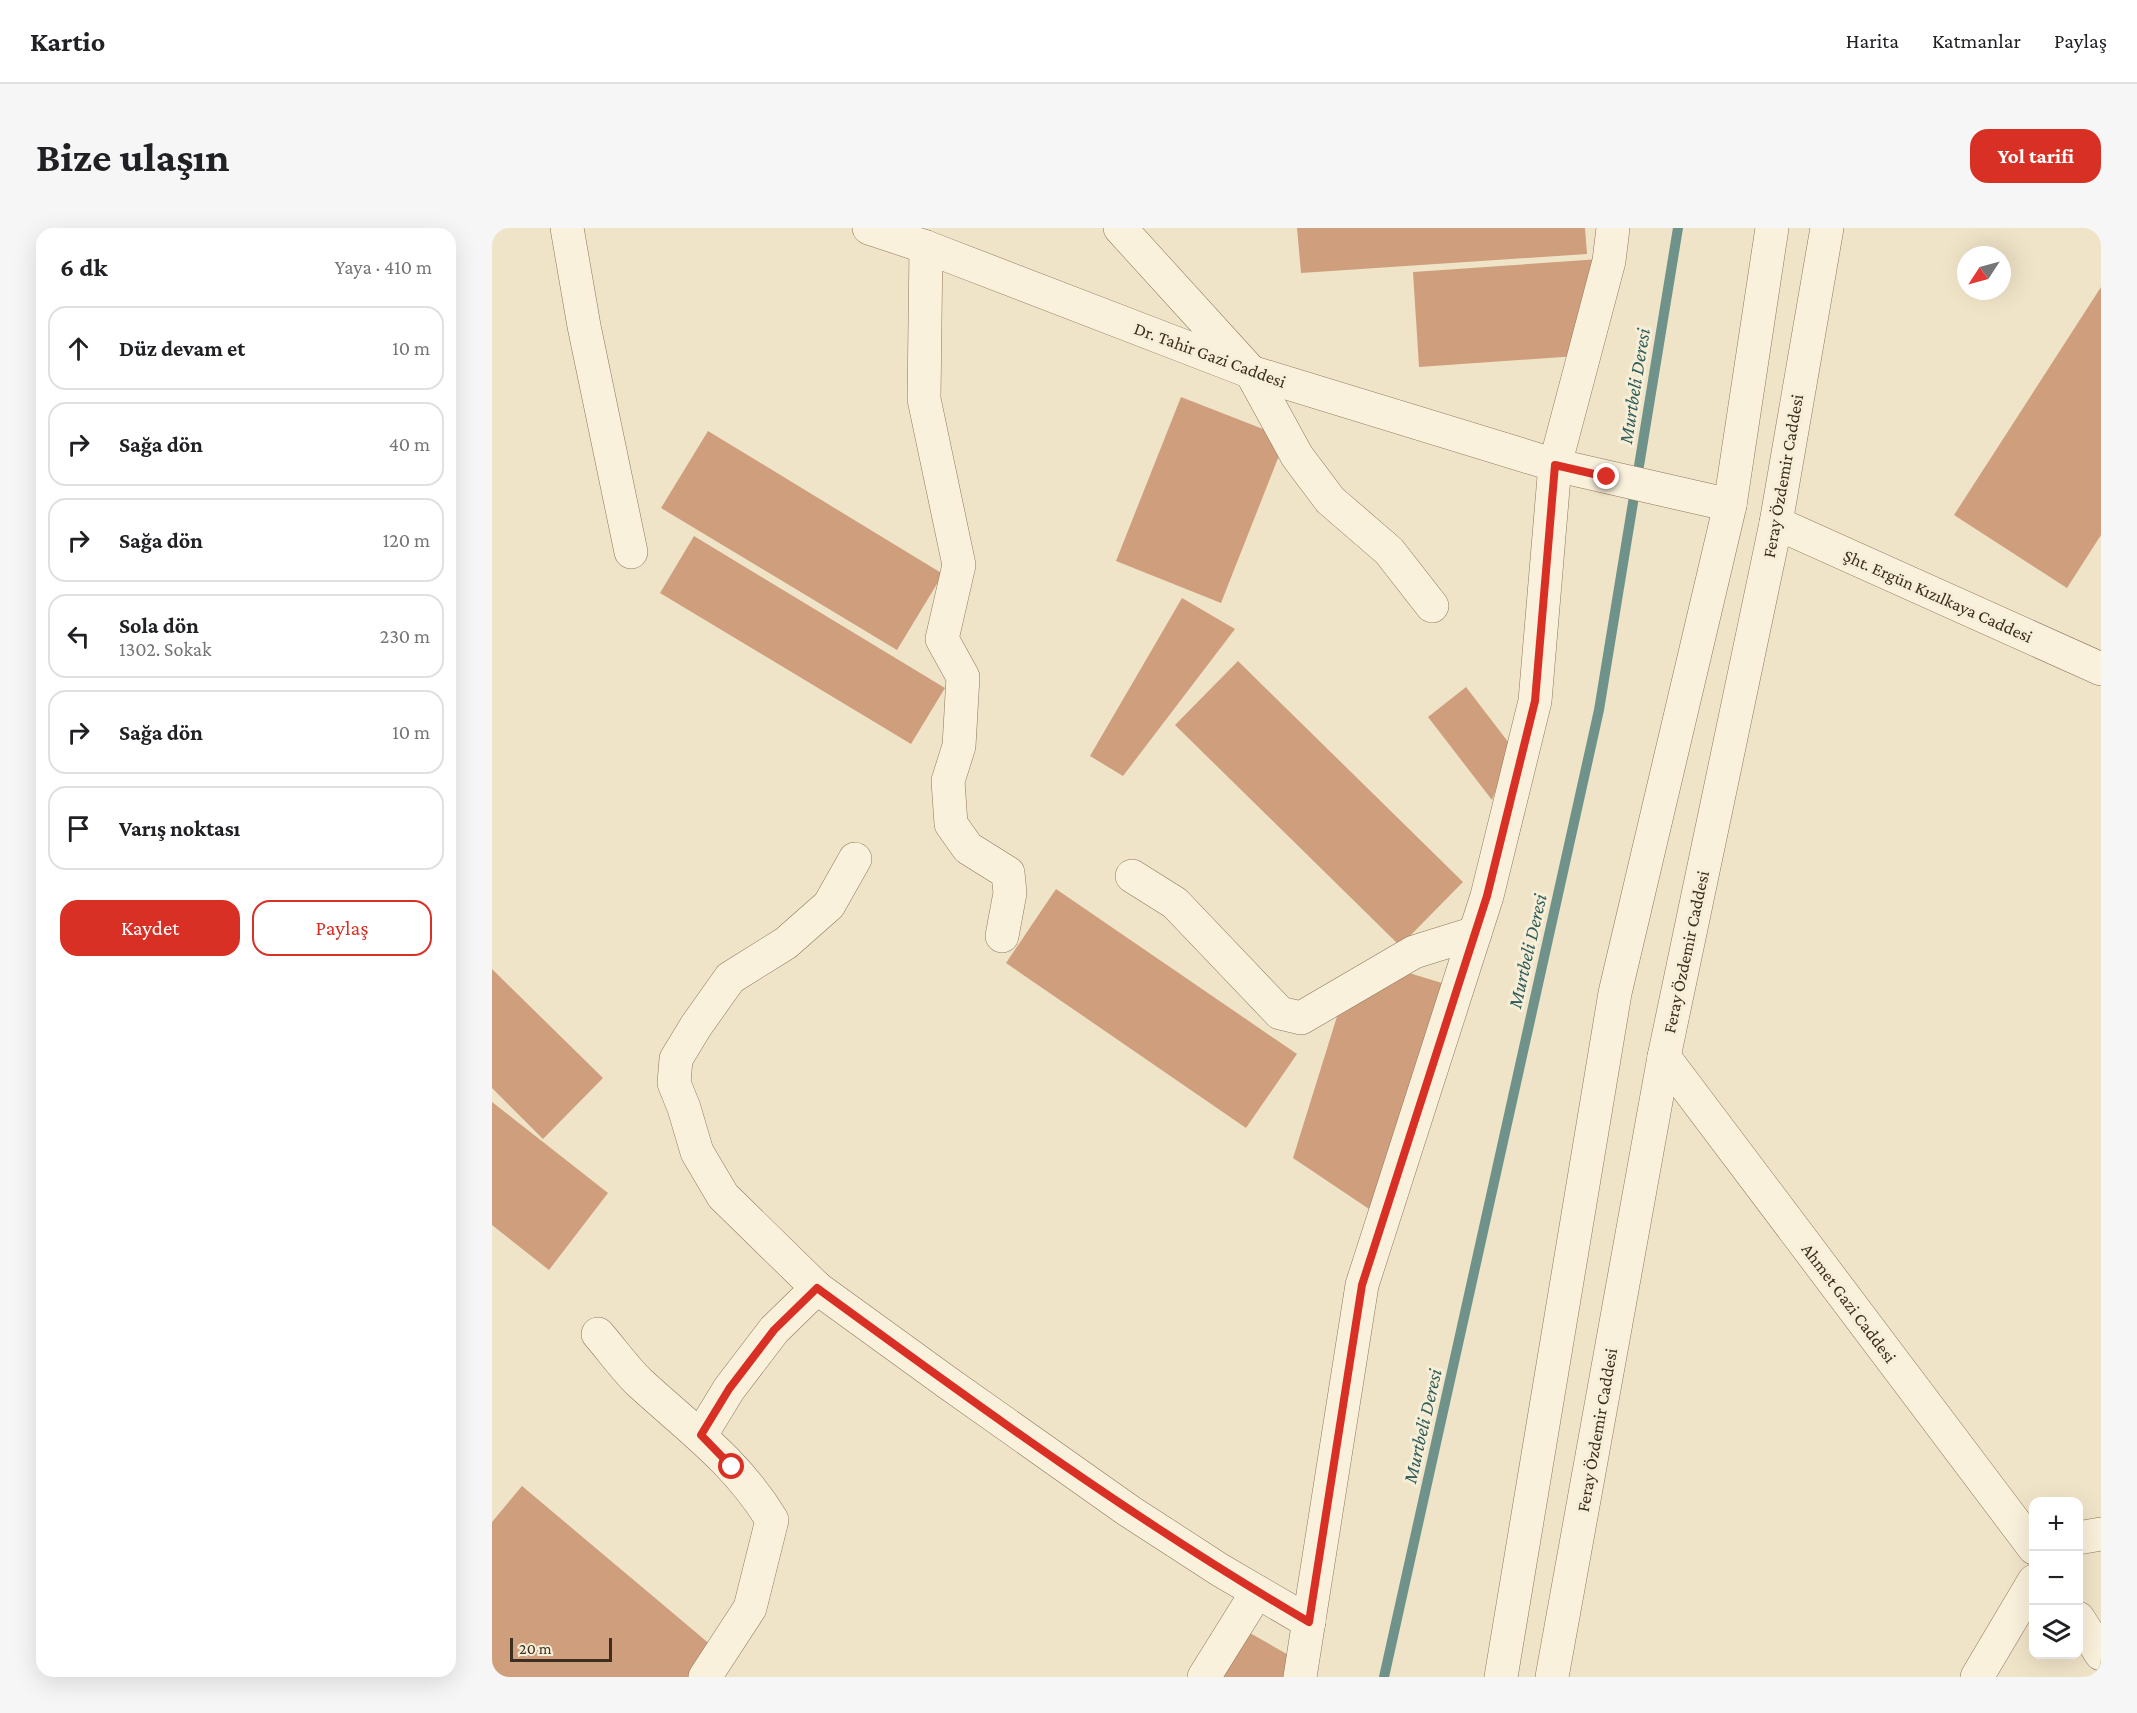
<!DOCTYPE html>
<html lang="tr">
<meta charset="utf-8">
<style>
:root{--surface:#fff;--page:#f6f6f6;--text:#202124;--muted:#757577;--line:#e0e0e0;--accent:#d93025}
body{margin:0;font-family:"Crimson Pro",serif;background:var(--page);color:var(--text)}
.controls{position:absolute;right:18px;bottom:18px;display:grid;overflow:hidden;border-radius:12px;box-shadow:0 6px 24px #0002}
.controls button{width:54px;height:54px;display:grid;place-items:center;padding:0;border:0;border-bottom:2px solid var(--line);background:var(--surface);color:var(--text);font:30px sans-serif}
.compass{position:absolute;left:1465px;top:18px;width:54px;height:54px;border-radius:50%;background:var(--surface);box-shadow:0 6px 24px #0002;rotate:234deg}
.scale{position:absolute;left:18px;bottom:15px;width:102px;box-sizing:border-box;padding-left:6px;border:3px solid #3d2e20;border-top:0;font-size:16px;line-height:21px;white-space:nowrap;color:#3d2e20;-webkit-text-stroke:4px #f7eed8;paint-order:stroke}
.stop{position:absolute;width:18px;height:18px;margin:-14px;border:4px solid #d93025;border-radius:50%;background:#fff}
.stop.end{background:#d93025;border-color:#fff;box-shadow:0 2px 6px #0008}
.list{margin:0;padding:0;list-style:none}
h2{display:flex;justify-content:space-between;align-items:center;height:78px;margin:0;padding:0 24px;font-size:26px}
h2 small{font-size:20px;font-weight:400;color:var(--muted)}
.list li{display:grid;grid-template-columns:39px 1fr auto;gap:18px;align-items:center;box-sizing:border-box;height:84px;margin:0 12px 12px;padding:0 12px;border:2px solid var(--line);border-radius:18px}
.list b{display:block;font-size:22px;white-space:nowrap}
.list p{margin:0;font-size:20px;white-space:nowrap;color:var(--muted)}
.list em{font-size:20px;font-style:normal;color:var(--muted)}
.actions{display:flex;gap:12px;padding:18px 24px}
.actions a{flex:1;padding:14px 0;border:2px solid var(--accent);border-radius:18px;text-align:center;font-size:21px;color:var(--accent)}
.actions .main{background:var(--accent);color:#fff}
.icon{flex:none;width:33px;height:33px;fill:none;stroke:currentColor;stroke-width:2;stroke-linecap:round;stroke-linejoin:round}
.map{position:relative;flex:none;width:1609px;height:1449px;overflow:hidden;border-radius:18px}
header{display:flex;align-items:center;gap:36px;box-sizing:border-box;height:84px;padding:0 30px;background:var(--surface);border-bottom:2px solid var(--line)}
header strong{font-size:28px}
nav{display:flex;gap:33px;margin-inline-start:auto;font-size:21px}
.intro{display:flex;align-items:center;justify-content:space-between;box-sizing:border-box;height:144px;padding:0 36px}
h1{margin:0;font-size:42px}
.button{padding:15px 27px;border-radius:18px;background:var(--accent);color:#fff;font-size:21px;font-weight:700}
main{display:flex;gap:36px;padding:0 36px}
aside{flex:1;background:var(--surface);border-radius:18px;box-shadow:0 6px 24px #0002}
.map>svg:first-child{display:block}
.lines{fill:none;stroke-linecap:round;stroke-linejoin:round}
.stream{stroke:#6f938a;stroke-width:10}
.building{fill:#cf9f7d}
.minor-casing{stroke:#8d765c;stroke-width:34}
.minor{stroke:#faf1dc;stroke-width:33}
.route{stroke:#d93025;stroke-width:8}
.labels{text-anchor:middle;dominant-baseline:central;stroke-width:6;stroke-linejoin:round;paint-order:stroke}
.street-label{font-size:18px;fill:#3d2e20;stroke:#f7eed8}
.water-label{font-size:20px;font-style:italic;fill:#2f5d5a;stroke:#f7eed8}
</style>
<header>
<strong>Kartio</strong>
<nav><a>Harita</a><a>Katmanlar</a><a>Paylaş</a></nav>
</header>
<div class="intro"><h1>Bize ulaşın</h1><a class="button">Yol tarifi</a></div>
<main>
<aside>
<h2>6 dk<small>Yaya · 410 m</small></h2>
<ul class="list">
<li><svg class="icon" aria-label="ahead" viewBox="0 0 24 24"><path d="M12 20V5M6 11l6-6 6 6"/></svg><div><b>Düz devam et</b></div><em>10 m</em></li>
<li><svg class="icon" aria-label="right" viewBox="0 0 24 24"><path d="M7 20v-9h11M14 6l5 5-5 5"/></svg><div><b>Sağa dön</b></div><em>40 m</em></li>
<li><svg class="icon" aria-label="right" viewBox="0 0 24 24"><path d="M7 20v-9h11M14 6l5 5-5 5"/></svg><div><b>Sağa dön</b></div><em>120 m</em></li>
<li><svg class="icon" aria-label="left" viewBox="0 0 24 24"><path d="M17 20v-9H6M10 6l-5 5 5 5"/></svg><div><b>Sola dön</b><p>1302. Sokak</p></div><em>230 m</em></li>
<li><svg class="icon" aria-label="right" viewBox="0 0 24 24"><path d="M7 20v-9h11M14 6l5 5-5 5"/></svg><div><b>Sağa dön</b></div><em>10 m</em></li>
<li><svg class="icon" aria-label="arrive" viewBox="0 0 24 24"><path d="M6 21V4h12l-3 4 3 4H6"/></svg><div><b>Varış noktası</b></div></li>
</ul>
<div class="actions"><a class="main">Kaydet</a><a>Paylaş</a></div>
</aside>
<div class="map">
<svg width="1609" height="1449" viewBox="0 0 1609 1449">
<rect width="100%" height="100%" fill="#f0e4c8"/>
<g class="lines">
<!-- stream -->
<path class="stream" d="M892 1449 1107 482 1186 0"/>
</g>
<!-- building -->
<g class="building">
<path d="M805 0H1093L1095 26 809 45Z"/>
<path d="M1108 31 1085 128 927 139 921 44Z"/>
<path d="M1609 59V307L1575 360 1462 287Z"/>
<path d="M689 169 794 210 729 375 624 333Z"/>
<path d="M216 203 451 346 405 422 169 280Z"/>
<path d="M202 308 453 460 419 516 168 365Z"/>
<path d="M690 370 743 401 631 548 598 528Z"/>
<path d="M746 433 971 654 908 718 683 497Z"/>
<path d="M974 459 1020 519 1000 572 936 489Z"/>
<path d="M564 661 805 826 754 900 514 735Z"/>
<path d="M0 741 111 850 51 911 0 860Z"/>
<path d="M904 741 950 755 880 983 801 930 847 782Z"/>
<path d="M0 874 116 965 57 1042 0 997Z"/>
<path d="M30 1258 226 1423 204 1449H0V1294Z"/>
<path d="M751 1401 807 1433 798 1449H724Z"/>
</g>
<g class="lines">
<defs>
<g id="minor">
<path d="M75 0 92 98 139 324"/>
<path d="M377 0 434 19 759 144 1063 237 1238 277"/>
<path d="M628 0 759 144 805 228 838 272 897 323 940 378"/>
<path d="M434 19 432 171 467 337 450 411 471 449 467 518 456 553 459 596 476 620 516 645 518 665 510 708"/>
<path d="M1284 295 1609 441"/>
<path d="M363 631 337 677 294 715 238 750 204 798 184 831 182 855 192 880 205 924 231 968 325 1060 456 1155 637 1283 728 1342 817 1394"/>
<path d="M640 648 683 675 788 785 809 790 922 724 983 705"/>
<path d="M1172 829 1542 1320"/>
<path d="M106 1106C120 1122 133 1141 148 1155 197 1200 245 1234 280 1292L258 1380 213 1449"/>
<path d="M209 1207 237 1161 282 1102 325 1060"/>
<path d="M1586 1310 1609 1306"/>
<path d="M1586 1390 1609 1426"/>
<path d="M712 1449 765 1364"/>
<path d="M808 1449 870 1057 995 668 1043 473 1063 237 1117 33 1121 0"/>
<path d="M1009 1449 1123 765 1238 277 1280 0"/>
<path d="M1060 1449 1172 829 1284 295 1335 0"/>
<path d="M1485 1449 1542 1353"/>
</g>
</defs>
<!-- minor casing -->
<use href="#minor" class="minor-casing"/>
<!-- minor -->
<use href="#minor" class="minor"/>
</g>
<g class="lines">
<!-- route -->
<path class="route" d="M240 1239 209 1207 237 1161 282 1102 325 1060C485 1177 645 1294 817 1394L870 1057 995 668 1043 473 1063 237 1115 249"/>
</g>
<g class="labels">
<!-- street labels -->
<g class="street-label">
<text transform="translate(718 127) rotate(20)">Dr. Tahir Gazi Caddesi</text>
<text transform="translate(1291 248) rotate(-80)">Feray Özdemir Caddesi</text>
<text transform="translate(1446 368) rotate(24)">Şht. Ergün Kızılkaya Caddesi</text>
<text transform="translate(1194 724) rotate(-78)">Feray Özdemir Caddesi</text>
<text transform="translate(1357 1075) rotate(53)">Ahmet Gazi Caddesi</text>
<text transform="translate(1105 1202) rotate(-80)">Feray Özdemir Caddesi</text>
</g>
<!-- water labels -->
<g class="water-label">
<text transform="translate(1142 158) rotate(-81)">Murtbeli Deresi</text>
<text transform="translate(1035 723) rotate(-77)">Murtbeli Deresi</text>
<text transform="translate(930 1198) rotate(-77)">Murtbeli Deresi</text>
</g>
</g>
</svg>
<div class="controls">
<button>+</button>
<button>−</button>
<button><svg class="icon" aria-label="layers" viewBox="0 0 24 24"><path d="M12 4l9 5-9 5-9-5zM3 14l9 5 9-5"/></svg></button>
</div>
<svg class="compass" viewBox="-18 -18 36 36"><path d="M0-13l5 13h-10z" fill="#e53935"/><path d="M0 13l5-13h-10z" fill="#757577"/></svg>
<div class="scale">20 m</div>
<div class="stop" style="left:240px;top:1239px"></div>
<div class="stop end" style="left:1115px;top:249px"></div>
</div>
</main>
